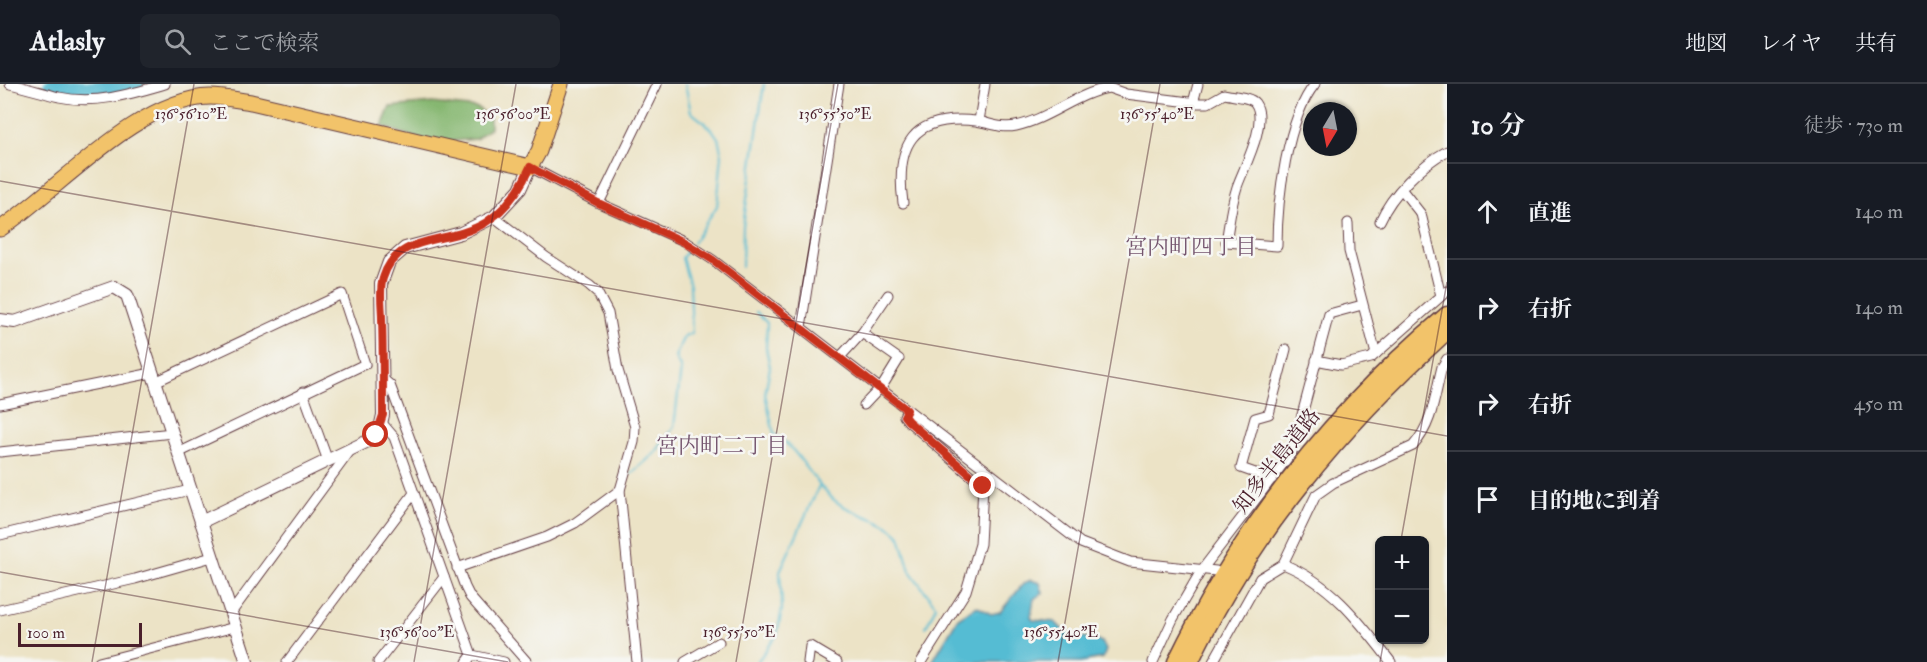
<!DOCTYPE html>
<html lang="ja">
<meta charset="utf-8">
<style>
:root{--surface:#171b24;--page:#20242c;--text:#f1f3f6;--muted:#9ea1a6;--line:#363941}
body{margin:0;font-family:"IM FELL Double Pica","Noto Serif JP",serif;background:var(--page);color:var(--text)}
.controls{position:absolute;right:18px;bottom:18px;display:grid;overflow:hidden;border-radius:9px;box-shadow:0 2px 4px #0004}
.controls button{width:54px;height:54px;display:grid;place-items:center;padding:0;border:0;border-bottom:2px solid var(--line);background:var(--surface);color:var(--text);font:30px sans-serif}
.compass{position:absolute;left:1303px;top:18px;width:54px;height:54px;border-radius:50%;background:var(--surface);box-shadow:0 2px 4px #0004;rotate:190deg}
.scale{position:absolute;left:18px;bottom:15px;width:124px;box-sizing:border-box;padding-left:6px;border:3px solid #4a1f2b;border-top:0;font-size:16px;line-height:21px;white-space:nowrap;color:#4a1f2b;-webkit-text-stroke:4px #f6f6f2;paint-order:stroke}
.stop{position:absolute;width:18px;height:18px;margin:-14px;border:4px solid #c8321e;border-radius:50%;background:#fff}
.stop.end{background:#c8321e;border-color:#fff;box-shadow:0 2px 6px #0008}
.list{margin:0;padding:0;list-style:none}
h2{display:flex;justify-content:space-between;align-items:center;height:78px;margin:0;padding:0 24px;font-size:26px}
h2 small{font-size:20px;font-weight:400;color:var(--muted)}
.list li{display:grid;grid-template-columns:39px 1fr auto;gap:18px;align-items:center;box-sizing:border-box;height:96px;padding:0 24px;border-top:2px solid var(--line)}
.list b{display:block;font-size:22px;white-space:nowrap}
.list em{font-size:20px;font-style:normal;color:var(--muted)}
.icon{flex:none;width:33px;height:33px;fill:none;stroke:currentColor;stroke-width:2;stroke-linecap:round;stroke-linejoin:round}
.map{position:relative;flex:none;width:1447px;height:578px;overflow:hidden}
header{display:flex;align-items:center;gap:36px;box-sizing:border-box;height:84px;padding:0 30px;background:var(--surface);border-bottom:2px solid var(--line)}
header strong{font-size:28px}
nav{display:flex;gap:33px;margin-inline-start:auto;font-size:21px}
.search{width:420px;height:54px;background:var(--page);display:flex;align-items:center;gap:15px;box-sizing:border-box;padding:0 21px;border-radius:9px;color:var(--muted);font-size:22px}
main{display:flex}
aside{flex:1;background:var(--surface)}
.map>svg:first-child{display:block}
.forest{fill:#86b771;stroke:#686b4e;stroke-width:1.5}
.water{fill:#55bcd3;stroke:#506e7f;stroke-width:1.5}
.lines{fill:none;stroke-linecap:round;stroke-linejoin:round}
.stream{stroke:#55bcd3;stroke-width:2}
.river{stroke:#55bcd3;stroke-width:15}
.minor-casing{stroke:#623c42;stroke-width:11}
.tertiary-casing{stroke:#623c42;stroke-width:14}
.primary-casing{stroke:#623c42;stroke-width:17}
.motorway-casing{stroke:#623c42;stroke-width:19}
.minor{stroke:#fff;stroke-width:9}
.tertiary{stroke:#fff;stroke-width:12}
.primary{stroke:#f2c36a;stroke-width:15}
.motorway{stroke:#f2c36a;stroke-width:16}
.route{stroke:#c8321e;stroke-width:8}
.ticks{fill:none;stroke:#4a1f2b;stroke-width:1.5;stroke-opacity:0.45}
.labels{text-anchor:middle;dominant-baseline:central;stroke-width:5;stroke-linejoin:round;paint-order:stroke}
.street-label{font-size:21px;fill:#4a1f2b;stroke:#f6f6f2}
.neighbourhood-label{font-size:22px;fill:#75566f;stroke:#f6f6f2}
.ticks-label{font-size:15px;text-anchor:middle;fill:#4a1f2b;stroke:#f6f6f2;stroke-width:5;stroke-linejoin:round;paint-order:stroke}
</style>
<header>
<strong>Atlasly</strong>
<div class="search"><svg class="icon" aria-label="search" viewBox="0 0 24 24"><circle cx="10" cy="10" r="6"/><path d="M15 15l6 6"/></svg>ここで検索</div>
<nav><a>地図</a><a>レイヤ</a><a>共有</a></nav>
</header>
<main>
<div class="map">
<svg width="1447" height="578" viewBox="0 0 1447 578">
<rect width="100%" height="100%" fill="#f6f6f2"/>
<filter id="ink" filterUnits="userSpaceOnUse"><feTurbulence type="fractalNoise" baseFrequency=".0167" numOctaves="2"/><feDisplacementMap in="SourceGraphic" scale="12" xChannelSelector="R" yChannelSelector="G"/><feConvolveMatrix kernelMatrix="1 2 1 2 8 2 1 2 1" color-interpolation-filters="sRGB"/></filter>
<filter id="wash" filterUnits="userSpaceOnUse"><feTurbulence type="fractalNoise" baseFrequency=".008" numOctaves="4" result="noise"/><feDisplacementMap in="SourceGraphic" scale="24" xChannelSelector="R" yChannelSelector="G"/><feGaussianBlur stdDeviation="1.35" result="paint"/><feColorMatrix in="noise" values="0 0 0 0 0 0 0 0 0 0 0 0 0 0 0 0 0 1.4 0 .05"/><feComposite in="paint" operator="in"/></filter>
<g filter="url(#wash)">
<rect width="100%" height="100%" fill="#ece3c6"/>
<!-- forest -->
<path class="forest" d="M432 19 478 24 490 34V44L476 55 430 59 382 42 390 23Z"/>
<!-- water -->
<path class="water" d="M1031 496 1040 499 1043 509 1034 515 1031 533 1033 536 1055 538 1065 548 1102 558 1106 566 1103 574 1080 578H932L958 534 977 522 991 530 1000 528 1024 499Z"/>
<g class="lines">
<!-- stream -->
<g class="stream">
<path d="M685 0 691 28 711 44 718 54 722 71 717 122 693 159"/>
<path d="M742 183 743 142 764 0"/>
<path d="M756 228 767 239 766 264 770 283 765 310 774 350C799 365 811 396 834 416 853 432 883 433 900 452L910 487 936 522 926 543"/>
<path d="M631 390 655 369 674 343 681 285 675 273 684 252 692 249 690 202 682 174 690 163"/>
<path d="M757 578 777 551 782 525 780 487 819 402"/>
</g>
<!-- river -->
<path class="river" d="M51 0 86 5 137 0"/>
</g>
</g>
<g filter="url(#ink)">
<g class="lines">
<defs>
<g id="minor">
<path d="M10 0C27 4 43 9 59 13 95 21 131 10 165 0"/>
<path d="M1193 19 1198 0"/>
<path d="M979 37 985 0"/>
<path d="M530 83 599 119 684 157 713 176 1081 459 1130 478 1216 487"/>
<path d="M1402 106 1421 130 1441 212"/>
<path d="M599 119 657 0"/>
<path d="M903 119C895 61 912 30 976 37 990 39 1001 45 1016 42 1049 35 1077 9 1109 4L1126 10 1197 19H1208L1224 10C1232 12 1251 13 1255 19 1269 38 1243 85 1237 103 1231 121 1229 141 1226 158L1277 162C1277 117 1287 34 1315 0"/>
<path d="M494 133 546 173 589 201 597 208 608 229 618 286 635 343 634 358 620 406 637 578"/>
<path d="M1380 137C1392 110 1421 81 1447 67"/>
<path d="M1348 139 1349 167 1376 270"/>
<path d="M801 243 839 0"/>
<path d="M862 249 899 275 883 301 864 321"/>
<path d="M840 273 862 249 888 211"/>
<path d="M1316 276 1341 281 1371 274 1447 207"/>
<path d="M383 295 390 301 465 503 470 513 527 578"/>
<path d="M155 298 342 210 365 280 178 369"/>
<path d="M303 308 328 377"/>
<path d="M0 320 152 289"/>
<path d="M907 326 904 332 908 337 983 402 980 460 966 507 921 578"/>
<path d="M382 339 394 353 472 571"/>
<path d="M0 368 172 349"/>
<path d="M1272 395 1241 384 1255 334 1269 330 1286 265"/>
<path d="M0 451 190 406"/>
<path d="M1283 480C1331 499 1360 538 1391 578"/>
<path d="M457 484 547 453 575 439 620 406"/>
<path d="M0 526 135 495 212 473"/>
<path d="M231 529 350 367"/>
<path d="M99 578 235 543"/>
<path d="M287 578 414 409"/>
<path d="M378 578 444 493"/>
<path d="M467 578 472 571 504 578"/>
<path d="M685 578 719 558"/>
<path d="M808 578 810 562 837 578"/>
<path d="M1153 578 1173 535 1201 487 1292 368 1329 230 1362 221"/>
<path d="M1213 578 1260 494 1283 480 1316 411 1333 399 1413 362C1433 340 1435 310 1442 283L1447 275"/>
</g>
<g id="tertiary">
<path d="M0 236 15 238 114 203 127 211 247 578"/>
<path d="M201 438 372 355 380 344 383 331 381 200 389 178 405 164 461 149 494 133 520 105 530 83"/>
</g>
<path id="primary" d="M0 145C58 106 139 14 210 13 224 13 238 16 251 18L530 83 539 67 561 0"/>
<g id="motorway">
<path d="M1176 578C1241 444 1333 327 1447 231"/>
<path d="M1190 578C1251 449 1342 342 1447 247"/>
</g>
</defs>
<!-- minor casing -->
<use href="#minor" class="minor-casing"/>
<!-- tertiary casing -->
<use href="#tertiary" class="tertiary-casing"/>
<!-- primary casing -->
<use href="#primary" class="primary-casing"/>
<!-- motorway casing -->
<use href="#motorway" class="motorway-casing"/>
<!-- minor -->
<use href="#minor" class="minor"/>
<!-- tertiary -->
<use href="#tertiary" class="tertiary"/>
<!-- primary -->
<use href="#primary" class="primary"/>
<!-- motorway -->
<use href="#motorway" class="motorway"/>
</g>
</g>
<g class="lines" filter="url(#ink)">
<!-- route -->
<path class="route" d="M376 351 383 331C383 299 383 267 382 235 382 222 379 206 383 194 397 148 448 161 485 139 507 125 520 106 530 83L598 119 684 158 713 176 907 326 904 332 908 337 983 402"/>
</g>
<!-- ticks -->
<path class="ticks" d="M0 97 1447 352M1401 456 1447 198M0 488 508 578M92 578 194 0M414 578 516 0M736 578 838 0M1058 578 1160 0M1380 578 1384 556"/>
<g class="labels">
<!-- street labels -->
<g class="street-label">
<text transform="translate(1277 377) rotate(-52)">知多半島道路</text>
</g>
<!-- neighbourhood labels -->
<g class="neighbourhood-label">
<text x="1191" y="163">宮内町四丁目</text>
<text x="722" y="362">宮内町二丁目</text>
</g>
</g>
<g class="ticks-label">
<text x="191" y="35">136°56'10"E</text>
<text x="513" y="35">136°56'00"E</text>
<text x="835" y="35">136°55'50"E</text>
<text x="1157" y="35">136°55'40"E</text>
<text x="1061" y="553">136°55'40"E</text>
<text x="417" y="553">136°56'00"E</text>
<text x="739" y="553">136°55'50"E</text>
</g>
</svg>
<div class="controls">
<button>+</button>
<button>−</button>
</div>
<svg class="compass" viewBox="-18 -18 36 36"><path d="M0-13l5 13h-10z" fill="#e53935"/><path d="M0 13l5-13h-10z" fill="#9ea1a6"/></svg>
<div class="scale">100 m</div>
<div class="stop" style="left:376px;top:351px"></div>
<div class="stop end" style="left:983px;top:402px"></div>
</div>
<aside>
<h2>10 分<small>徒歩 · 730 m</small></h2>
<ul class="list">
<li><svg class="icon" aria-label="ahead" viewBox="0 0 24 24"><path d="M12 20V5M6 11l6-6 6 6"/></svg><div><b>直進</b></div><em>140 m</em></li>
<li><svg class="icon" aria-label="right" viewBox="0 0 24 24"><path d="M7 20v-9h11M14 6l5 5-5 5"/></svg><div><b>右折</b></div><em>140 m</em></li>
<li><svg class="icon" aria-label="right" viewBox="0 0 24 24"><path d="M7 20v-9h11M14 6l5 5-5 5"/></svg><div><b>右折</b></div><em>450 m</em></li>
<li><svg class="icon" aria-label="arrive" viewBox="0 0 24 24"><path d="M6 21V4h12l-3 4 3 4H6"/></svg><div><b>目的地に到着</b></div></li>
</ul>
</aside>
</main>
